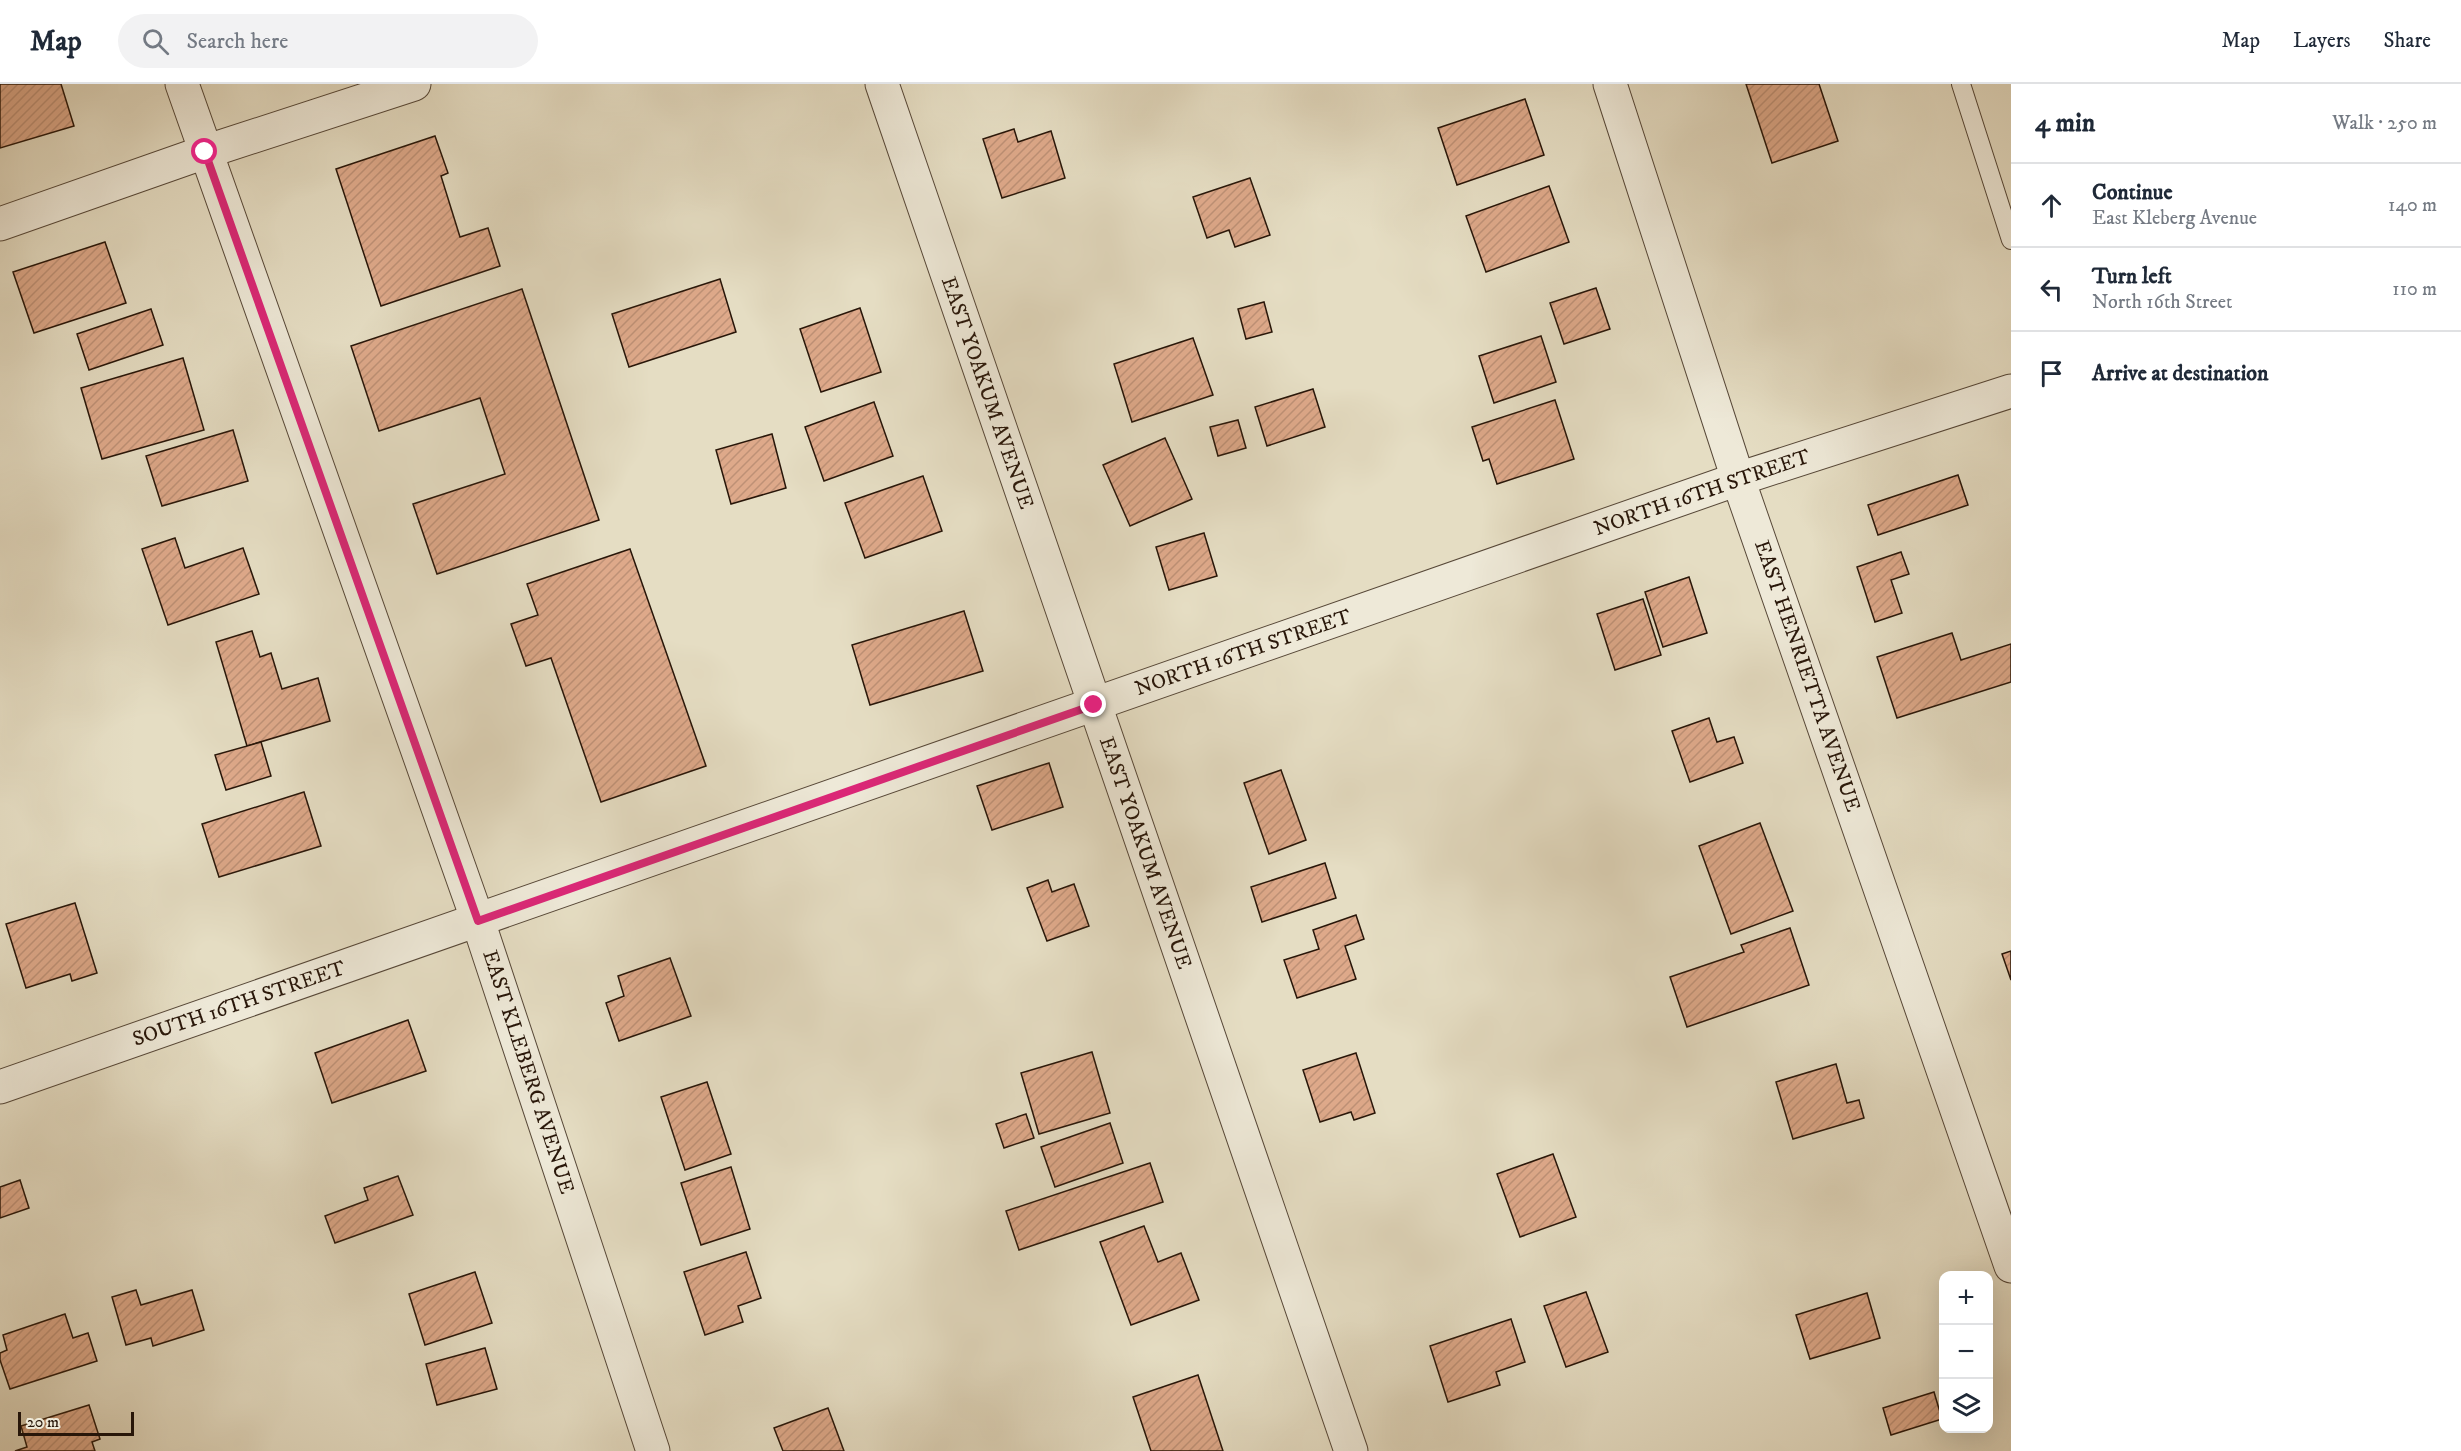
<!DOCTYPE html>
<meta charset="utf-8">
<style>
:root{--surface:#fff;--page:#f2f2f3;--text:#1f2937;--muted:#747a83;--line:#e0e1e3}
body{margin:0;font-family:"IM FELL DW Pica",serif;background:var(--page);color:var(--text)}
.controls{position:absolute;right:18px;bottom:18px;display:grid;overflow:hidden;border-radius:12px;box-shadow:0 6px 24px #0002}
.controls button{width:54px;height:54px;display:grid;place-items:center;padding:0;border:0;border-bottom:2px solid var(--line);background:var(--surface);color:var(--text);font:30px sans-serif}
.scale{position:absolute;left:18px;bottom:15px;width:116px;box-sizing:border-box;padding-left:6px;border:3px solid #281609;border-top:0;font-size:16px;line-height:21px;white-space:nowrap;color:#281609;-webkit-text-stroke:4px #eee9d8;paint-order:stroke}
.stop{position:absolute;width:18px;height:18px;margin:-14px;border:4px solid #db2777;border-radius:50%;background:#fff}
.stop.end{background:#db2777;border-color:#fff;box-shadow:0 2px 6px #0008}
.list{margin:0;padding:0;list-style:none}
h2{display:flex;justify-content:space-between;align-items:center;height:78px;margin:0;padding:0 24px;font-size:26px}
h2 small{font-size:20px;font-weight:400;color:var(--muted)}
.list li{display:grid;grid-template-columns:39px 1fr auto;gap:18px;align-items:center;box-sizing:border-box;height:84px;padding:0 24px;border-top:2px solid var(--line)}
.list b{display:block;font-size:22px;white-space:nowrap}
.list p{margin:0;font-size:20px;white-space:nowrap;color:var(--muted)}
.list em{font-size:20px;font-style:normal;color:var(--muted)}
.icon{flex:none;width:33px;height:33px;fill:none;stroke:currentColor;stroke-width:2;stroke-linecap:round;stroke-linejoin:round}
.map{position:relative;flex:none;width:2011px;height:1367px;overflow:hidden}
header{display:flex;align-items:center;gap:36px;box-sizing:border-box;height:84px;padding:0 30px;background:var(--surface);border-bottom:2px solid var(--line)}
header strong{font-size:28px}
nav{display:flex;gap:33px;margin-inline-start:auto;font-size:21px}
.search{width:420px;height:54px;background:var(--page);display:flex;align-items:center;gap:15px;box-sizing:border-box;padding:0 21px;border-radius:33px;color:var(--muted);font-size:22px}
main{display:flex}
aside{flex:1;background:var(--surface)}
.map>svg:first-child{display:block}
.building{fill:url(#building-hatch);stroke:#281609;stroke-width:1.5}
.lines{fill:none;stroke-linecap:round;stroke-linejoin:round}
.lane-casing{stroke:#574838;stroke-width:20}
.street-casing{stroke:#574838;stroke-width:35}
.lane{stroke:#eee9d8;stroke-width:18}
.street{stroke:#eee9d8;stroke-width:33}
.route{stroke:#db2777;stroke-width:8}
.labels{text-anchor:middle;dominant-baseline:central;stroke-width:4.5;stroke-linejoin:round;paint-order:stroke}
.street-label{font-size:21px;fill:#281609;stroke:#eee9d8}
</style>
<header>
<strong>Map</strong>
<div class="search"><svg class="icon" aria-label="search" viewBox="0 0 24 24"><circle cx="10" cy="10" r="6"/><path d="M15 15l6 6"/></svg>Search here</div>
<nav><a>Map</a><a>Layers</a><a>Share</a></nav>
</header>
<main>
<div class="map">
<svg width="2011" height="1367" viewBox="0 0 2011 1367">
<defs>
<pattern id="building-hatch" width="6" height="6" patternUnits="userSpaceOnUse" patternTransform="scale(1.5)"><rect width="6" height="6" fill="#dea98a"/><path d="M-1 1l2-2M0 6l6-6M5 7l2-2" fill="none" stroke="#be9176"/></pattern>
</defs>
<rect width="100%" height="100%" fill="#e5ddc3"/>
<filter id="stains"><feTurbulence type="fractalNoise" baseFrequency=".00333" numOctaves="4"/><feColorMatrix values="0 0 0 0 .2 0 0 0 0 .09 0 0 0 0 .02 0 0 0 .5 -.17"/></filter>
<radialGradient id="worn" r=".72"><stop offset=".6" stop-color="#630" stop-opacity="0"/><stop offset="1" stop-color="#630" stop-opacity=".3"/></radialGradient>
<!-- building -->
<g class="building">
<path d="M0 0H61L74 42 0 64Z"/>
<path d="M1746 0H1819L1838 57 1772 79Z"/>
<path d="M1525 15 1544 71 1457 101 1438 44Z"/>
<path d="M1014 45 1018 58 1051 47 1065 94 1002 114 983 55Z"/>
<path d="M435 52 448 89 441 92 460 153 488 144 500 182 381 222 336 85Z"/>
<path d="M1250 94 1270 151 1235 163 1229 146 1207 154 1193 113Z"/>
<path d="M1549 102 1569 158 1486 188 1466 132Z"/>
<path d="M105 158 126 219 34 249 13 188Z"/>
<path d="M720 195 736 248 629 283 612 230Z"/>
<path d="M1596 204 1610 245 1564 260 1550 219Z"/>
<path d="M522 205 599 436 437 490 413 420 505 390 480 314 379 347 351 262Z"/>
<path d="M1264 218 1272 248 1246 255 1238 225Z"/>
<path d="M860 224 881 288 821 308 800 245Z"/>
<path d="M151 225 163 261 89 286 77 250Z"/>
<path d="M1541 252 1556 298 1494 319 1479 272Z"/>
<path d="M1193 254 1213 311 1132 338 1114 280Z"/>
<path d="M183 274 204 346 102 375 81 304Z"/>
<path d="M1313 305 1325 343 1267 362 1255 323Z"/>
<path d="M1555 316 1574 375 1497 400 1489 375 1483 377 1472 343Z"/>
<path d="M874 318 893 372 824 397 805 343Z"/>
<path d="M1238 336 1246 364 1218 372 1210 343Z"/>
<path d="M233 346 248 397 162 422 146 372Z"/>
<path d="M772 350 786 404 731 420 716 366Z"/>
<path d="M1165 354 1192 415 1130 442 1103 381Z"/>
<path d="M1958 391 1968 421 1878 451 1868 421Z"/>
<path d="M923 392 942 447 865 474 845 419Z"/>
<path d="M1204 449 1217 492 1169 506 1156 463Z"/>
<path d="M175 454 185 484 243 464 259 510 168 541 142 465Z"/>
<path d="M630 465 706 682 601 718 551 574 526 582 511 540 538 531 527 500Z"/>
<path d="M1901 468 1909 490 1891 496 1902 529 1875 538 1857 483Z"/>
<path d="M1689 493 1707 549 1663 563 1645 508Z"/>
<path d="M1643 515 1661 571 1615 586 1597 530Z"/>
<path d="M964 527 983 587 870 621 852 561Z"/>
<path d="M252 547 260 573 271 569 282 605 318 594 330 637 247 662 216 558Z"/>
<path d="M1952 549 1961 576 2011 560V598L1897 634 1877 573Z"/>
<path d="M1709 634 1717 658 1734 653 1743 679 1690 698 1672 647Z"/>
<path d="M261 658 271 692 226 706 215 671Z"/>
<path d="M1049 679 1063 723 992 746 977 702Z"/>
<path d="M1281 686 1306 756 1269 770 1244 699Z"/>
<path d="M304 708 321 762 219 793 202 740Z"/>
<path d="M1760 739 1793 827 1731 850 1699 762Z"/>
<path d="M1325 779 1336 814 1262 838 1251 803Z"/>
<path d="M1048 796 1052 808 1074 800 1089 842 1047 857 1027 804Z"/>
<path d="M75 819 97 889 72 897 70 890 26 904 6 840Z"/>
<path d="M1356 831 1364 855 1345 862 1356 895 1297 914 1284 876 1319 865 1313 846Z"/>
<path d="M1790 844 1809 901 1687 943 1670 893 1744 868 1741 861Z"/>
<path d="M2011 867V896L2002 870Z"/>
<path d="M670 874 691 932 619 957 606 919 624 912 618 892Z"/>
<path d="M408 936 426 987 332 1019 315 969Z"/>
<path d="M1092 968 1110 1029 1039 1050 1021 989Z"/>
<path d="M1356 969 1375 1029 1354 1036 1351 1028 1320 1038 1303 986Z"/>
<path d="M1836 980 1847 1019 1859 1016 1864 1034 1793 1055 1776 998Z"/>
<path d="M707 998 731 1070 685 1086 661 1013Z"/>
<path d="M1026 1030 1034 1054 1004 1064 996 1040Z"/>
<path d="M1110 1039 1123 1079 1055 1103 1041 1063Z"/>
<path d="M1553 1070 1576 1133 1520 1153 1497 1090Z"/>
<path d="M1150 1079 1163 1118 1019 1166 1006 1127Z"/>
<path d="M731 1083 750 1145 701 1161 681 1099Z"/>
<path d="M398 1092 413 1131 335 1159 325 1132 368 1116 364 1104Z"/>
<path d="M20 1096 29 1124 0 1134V1103Z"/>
<path d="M1144 1142 1158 1178 1181 1169 1199 1216 1131 1241 1100 1158Z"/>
<path d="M746 1168 761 1214 738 1222 743 1238 705 1251 684 1188Z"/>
<path d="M475 1188 492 1239 425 1261 409 1210Z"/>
<path d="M136 1206 141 1221 192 1206 204 1246 153 1262 151 1254 126 1261 112 1213Z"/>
<path d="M1586 1208 1608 1268 1566 1283 1544 1222Z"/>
<path d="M1867 1209 1880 1254 1810 1275 1796 1231Z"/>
<path d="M65 1230 73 1254 88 1249 97 1277 10 1305 0 1276V1269L7 1266 3 1251Z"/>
<path d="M1511 1235 1525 1278 1496 1288 1500 1301 1448 1318 1430 1262Z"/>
<path d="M485 1264 497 1305 437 1321 426 1280Z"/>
<path d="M1198 1291 1223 1367H1151L1133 1313Z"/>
<path d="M1934 1308 1942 1335 1891 1351 1883 1324Z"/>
<path d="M89 1321 100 1355 92 1358 95 1367H15L27 1363 21 1342Z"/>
<path d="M828 1324 844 1367H783L774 1344Z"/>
</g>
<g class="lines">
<defs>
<path id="lane" d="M1961 0 2011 156"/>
<g id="street">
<path d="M182 0 478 837 653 1367"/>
<path d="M882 0 1351 1367"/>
<path d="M1610 0 1738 395 2011 1182"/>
<path d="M0 140 205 68 414 0"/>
<path d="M0 1003 1738 395 2011 307"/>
</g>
</defs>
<!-- lane casing -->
<use href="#lane" class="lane-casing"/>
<!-- street casing -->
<use href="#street" class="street-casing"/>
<!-- lane -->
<use href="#lane" class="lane"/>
<!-- street -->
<use href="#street" class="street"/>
</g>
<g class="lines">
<!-- route -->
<path class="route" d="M205 68 478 837 1094 621"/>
</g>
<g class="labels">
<!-- street labels -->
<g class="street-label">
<text transform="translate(987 309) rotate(71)">EAST YOAKUM AVENUE</text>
<text transform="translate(1702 409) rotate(-19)">NORTH 16TH STREET</text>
<text transform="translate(1243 569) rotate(-19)">NORTH 16TH STREET</text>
<text transform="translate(1807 592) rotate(71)">EAST HENRIETTA AVENUE</text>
<text transform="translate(1145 769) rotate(71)">EAST YOAKUM AVENUE</text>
<text transform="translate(239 920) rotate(-19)">SOUTH 16TH STREET</text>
<text transform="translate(528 988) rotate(72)">EAST KLEBERG AVENUE</text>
</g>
</g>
<rect width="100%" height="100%" filter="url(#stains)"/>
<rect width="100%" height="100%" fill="url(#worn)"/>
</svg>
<div class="controls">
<button>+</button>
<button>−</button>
<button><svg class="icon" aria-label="layers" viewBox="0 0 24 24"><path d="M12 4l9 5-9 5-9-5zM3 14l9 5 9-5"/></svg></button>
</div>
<div class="scale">20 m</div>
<div class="stop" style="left:205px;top:68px"></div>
<div class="stop end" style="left:1094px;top:621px"></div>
</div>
<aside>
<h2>4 min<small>Walk · 250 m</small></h2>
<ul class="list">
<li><svg class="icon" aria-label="ahead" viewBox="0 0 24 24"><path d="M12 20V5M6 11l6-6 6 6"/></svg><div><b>Continue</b><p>East Kleberg Avenue</p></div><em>140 m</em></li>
<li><svg class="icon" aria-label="left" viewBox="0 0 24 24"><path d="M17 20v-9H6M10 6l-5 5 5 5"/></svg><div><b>Turn left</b><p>North 16th Street</p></div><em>110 m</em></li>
<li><svg class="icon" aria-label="arrive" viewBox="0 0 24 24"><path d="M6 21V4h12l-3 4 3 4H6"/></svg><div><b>Arrive at destination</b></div></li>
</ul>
</aside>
</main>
